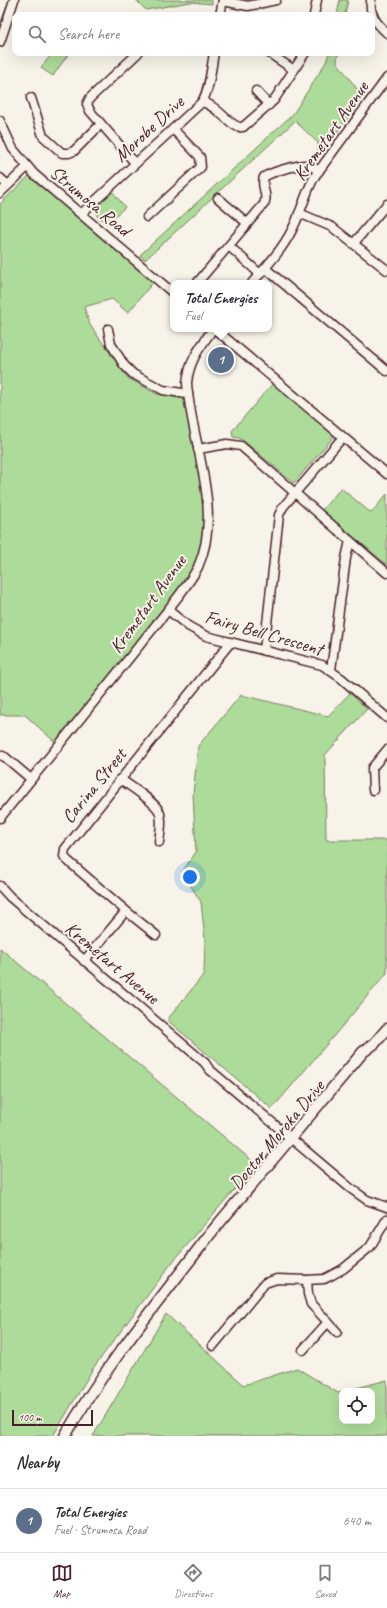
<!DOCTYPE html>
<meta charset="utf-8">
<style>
:root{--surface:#fff;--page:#f2f2f3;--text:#2b2b33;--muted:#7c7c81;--line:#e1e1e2;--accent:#4a1f2b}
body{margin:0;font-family:Caveat,sans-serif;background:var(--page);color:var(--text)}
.controls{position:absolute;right:12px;bottom:12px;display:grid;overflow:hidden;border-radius:8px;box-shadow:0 4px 16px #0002}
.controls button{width:36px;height:36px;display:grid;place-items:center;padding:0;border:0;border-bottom:1px solid var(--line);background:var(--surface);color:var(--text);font:20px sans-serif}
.scale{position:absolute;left:12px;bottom:10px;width:81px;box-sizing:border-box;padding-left:4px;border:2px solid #4a1f2b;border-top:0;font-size:11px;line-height:14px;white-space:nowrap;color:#4a1f2b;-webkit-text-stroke:3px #f7f3e8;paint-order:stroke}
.you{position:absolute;left:190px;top:877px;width:14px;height:14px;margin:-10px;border:3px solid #fff;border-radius:50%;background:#1a73e8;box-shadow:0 0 0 6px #1a73e833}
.badge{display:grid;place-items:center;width:26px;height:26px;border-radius:50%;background:var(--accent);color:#fff;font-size:13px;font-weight:700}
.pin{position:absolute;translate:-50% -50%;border:2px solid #fff;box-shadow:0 1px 4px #0006}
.popup{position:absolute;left:170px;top:280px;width:102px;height:52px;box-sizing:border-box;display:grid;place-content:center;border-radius:8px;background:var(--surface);filter:drop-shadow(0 1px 3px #0005);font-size:13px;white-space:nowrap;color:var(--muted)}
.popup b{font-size:15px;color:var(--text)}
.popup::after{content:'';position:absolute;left:50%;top:100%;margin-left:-8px;border:8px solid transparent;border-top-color:var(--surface)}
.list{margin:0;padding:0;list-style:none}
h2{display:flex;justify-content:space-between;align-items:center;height:52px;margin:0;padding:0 16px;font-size:17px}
h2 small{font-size:13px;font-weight:400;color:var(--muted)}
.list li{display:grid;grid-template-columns:26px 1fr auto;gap:12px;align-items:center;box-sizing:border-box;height:64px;padding:0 16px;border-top:1px solid var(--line)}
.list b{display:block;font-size:15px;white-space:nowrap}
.list p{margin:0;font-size:13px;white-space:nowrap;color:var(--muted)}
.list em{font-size:13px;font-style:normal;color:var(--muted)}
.icon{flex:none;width:22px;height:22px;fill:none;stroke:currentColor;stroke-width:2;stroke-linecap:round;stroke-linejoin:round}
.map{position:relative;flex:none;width:387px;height:1436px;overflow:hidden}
.search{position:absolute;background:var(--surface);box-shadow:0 4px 16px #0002;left:12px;right:12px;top:12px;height:44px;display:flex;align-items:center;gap:10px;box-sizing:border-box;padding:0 14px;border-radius:8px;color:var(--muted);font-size:15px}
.sheet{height:116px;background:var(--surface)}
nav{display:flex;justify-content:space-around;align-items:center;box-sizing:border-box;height:56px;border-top:1px solid var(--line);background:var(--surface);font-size:11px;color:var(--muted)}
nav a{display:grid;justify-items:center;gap:2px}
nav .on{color:var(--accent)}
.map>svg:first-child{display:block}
.green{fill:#addb9a;stroke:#7c7d62}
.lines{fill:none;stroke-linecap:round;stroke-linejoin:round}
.minor-casing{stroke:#4a1f2b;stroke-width:11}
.major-casing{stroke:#4a1f2b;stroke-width:13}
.minor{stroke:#f7f3e8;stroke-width:8}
.major{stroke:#f7f3e8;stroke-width:10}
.labels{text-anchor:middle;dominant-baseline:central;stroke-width:4;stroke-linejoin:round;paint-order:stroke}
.street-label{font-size:19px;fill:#4a1f2b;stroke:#f7f3e8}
</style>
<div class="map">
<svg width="387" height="1436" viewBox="0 0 387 1436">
<rect width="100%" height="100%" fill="#f7f3e8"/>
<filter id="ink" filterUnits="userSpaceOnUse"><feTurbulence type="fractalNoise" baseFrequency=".025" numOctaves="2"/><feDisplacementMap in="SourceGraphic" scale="8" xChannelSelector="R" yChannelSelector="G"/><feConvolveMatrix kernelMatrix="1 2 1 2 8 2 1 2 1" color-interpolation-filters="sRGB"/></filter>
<g filter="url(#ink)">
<!-- green -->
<g class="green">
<path d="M136 0H212V4L190 2 146 10Z"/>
<path d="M340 0H348L345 15H337Z"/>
<path d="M52 53H69L53 76 41 68Z"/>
<path d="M329 53H338L337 62 363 97 321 154 318 153V143L295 121 145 260 140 255 293 114 326 62Z"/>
<path d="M31 174 154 281 128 313 112 299 84 307 90 325 128 378 157 394 185 399 206 513 201 545 198 556 186 580 165 608 55 742 25 715H0V325H1L0 320V204Z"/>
<path d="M112 191 125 207 107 224 97 216 95 207Z"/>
<path d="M273 383 335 435 294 483 245 442 239 438 233 437 232 431Z"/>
<path d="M341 488 371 513 387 494V523L385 525 387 526V565L322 510Z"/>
<path d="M350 693 367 709 325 755 326 840H387V973L272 1109 167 1020 204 974 205 940 201 902 182 872 196 852 193 794 198 746 241 695 328 716Z"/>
<path d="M0 948 256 1164 171 1264 94 1367 53 1436H0Z"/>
<path d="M166 1314 244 1385 297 1368 338 1393 342 1392V1421H372V1391H345L387 1380V1436H93Z"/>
</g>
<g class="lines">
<defs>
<g id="minor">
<path d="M371 0C369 15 377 24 387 33"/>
<path d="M223 1 248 6 276 0"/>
<path d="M220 15 223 0"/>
<path d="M314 15 317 0"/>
<path d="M0 42 14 0"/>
<path d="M269 53 294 70"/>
<path d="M256 91 269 105"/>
<path d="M31 98 43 136 62 153H69L74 151 101 124"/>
<path d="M202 102C218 105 232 130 243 127L274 100 305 53"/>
<path d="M0 121 13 149 34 174 173 293"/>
<path d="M135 163 90 111 87 104 90 98 138 53"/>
<path d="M0 178 8 185"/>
<path d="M0 193 27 167"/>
<path d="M218 198 247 223"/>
<path d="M299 213 332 227 387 270"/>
<path d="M81 214 202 102C210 88 211 69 214 53"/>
<path d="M147 217 201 167 200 157 173 129"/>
<path d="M354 243 387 204"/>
<path d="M229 246 260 274"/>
<path d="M265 268 387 371"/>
<path d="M197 283 264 204C269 195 260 186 264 177 271 172 299 164 307 165 312 165 315 169 319 171"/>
<path d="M252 283C266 267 282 250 292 230 301 213 305 193 315 176L387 78"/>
<path d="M108 329 111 344 124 365 133 374 163 390 188 394"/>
<path d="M215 329 387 474"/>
<path d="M198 449 227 444 241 446 387 573"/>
<path d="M168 610 188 626 206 636 322 665 341 678 387 718"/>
<path d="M264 651 279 515 283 507 343 437"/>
<path d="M331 670 346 558 350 541"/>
<path d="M0 755 5 757 31 779"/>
<path d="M120 779C130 786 154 801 159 811 163 820 160 833 159 842"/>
<path d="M373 790 372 768 387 750"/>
<path d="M0 818 168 610C178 596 190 583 198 567 224 509 191 443 187 383 189 361 200 347 213 329"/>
<path d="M0 886 10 897 205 1063 209 1069 242 1097 350 1188 367 1200 387 1207"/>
<path d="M156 935 126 911 67 860 64 856 65 849 230 643"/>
<path d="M84 961 126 911"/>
<path d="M307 1280 308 1294 311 1304 337 1332"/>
<path d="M213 1346 265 1283 277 1279 307 1280 324 1279 332 1275 343 1269 370 1247 387 1219"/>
<path d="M303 1350 328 1322"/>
</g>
<path id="major" d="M65 1436C106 1364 160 1300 210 1234L363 1052 375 1043 387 1029"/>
</defs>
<!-- minor casing -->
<use href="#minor" class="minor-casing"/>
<!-- major casing -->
<use href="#major" class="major-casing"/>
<!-- minor -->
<use href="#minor" class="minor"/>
<!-- major -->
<use href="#major" class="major"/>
</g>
</g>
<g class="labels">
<!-- street labels -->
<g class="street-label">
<text transform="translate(149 129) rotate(-43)">Morobe Drive</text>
<text transform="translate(331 131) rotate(-55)">Kremetart Avenue</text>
<text transform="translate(90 201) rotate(40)">Strumosa Road</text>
<text transform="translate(148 604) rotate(-54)">Kremetart Avenue</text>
<text transform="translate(264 633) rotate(16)">Fairy Bell Crescent</text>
<text transform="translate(94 786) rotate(-51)">Carina Street</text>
<text transform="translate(112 963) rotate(40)">Kremetart Avenue</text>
<text transform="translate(277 1135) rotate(-50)">Doctor Moroka Drive</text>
</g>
</g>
</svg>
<div class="controls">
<button><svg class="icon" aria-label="locate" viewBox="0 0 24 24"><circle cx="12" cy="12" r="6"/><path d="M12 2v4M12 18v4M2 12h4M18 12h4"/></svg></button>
</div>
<div class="scale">100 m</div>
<div class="you"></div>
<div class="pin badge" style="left:221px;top:360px;background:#5c6f8a">1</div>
<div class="popup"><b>Total Energies</b>Fuel</div>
<div class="search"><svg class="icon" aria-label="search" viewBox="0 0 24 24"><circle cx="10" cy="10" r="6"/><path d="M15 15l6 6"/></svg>Search here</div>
</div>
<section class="sheet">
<h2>Nearby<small></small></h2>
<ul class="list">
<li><span class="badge" style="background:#5c6f8a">1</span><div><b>Total Energies</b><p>Fuel · Strumosa Road</p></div><em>640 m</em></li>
</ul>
</section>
<nav>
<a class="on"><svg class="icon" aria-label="map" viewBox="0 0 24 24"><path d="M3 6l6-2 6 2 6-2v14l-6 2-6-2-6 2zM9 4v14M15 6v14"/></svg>Map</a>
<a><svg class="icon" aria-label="directions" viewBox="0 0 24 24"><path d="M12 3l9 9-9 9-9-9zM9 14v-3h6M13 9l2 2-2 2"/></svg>Directions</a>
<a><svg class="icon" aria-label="saved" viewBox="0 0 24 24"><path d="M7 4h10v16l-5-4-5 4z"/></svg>Saved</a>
</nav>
